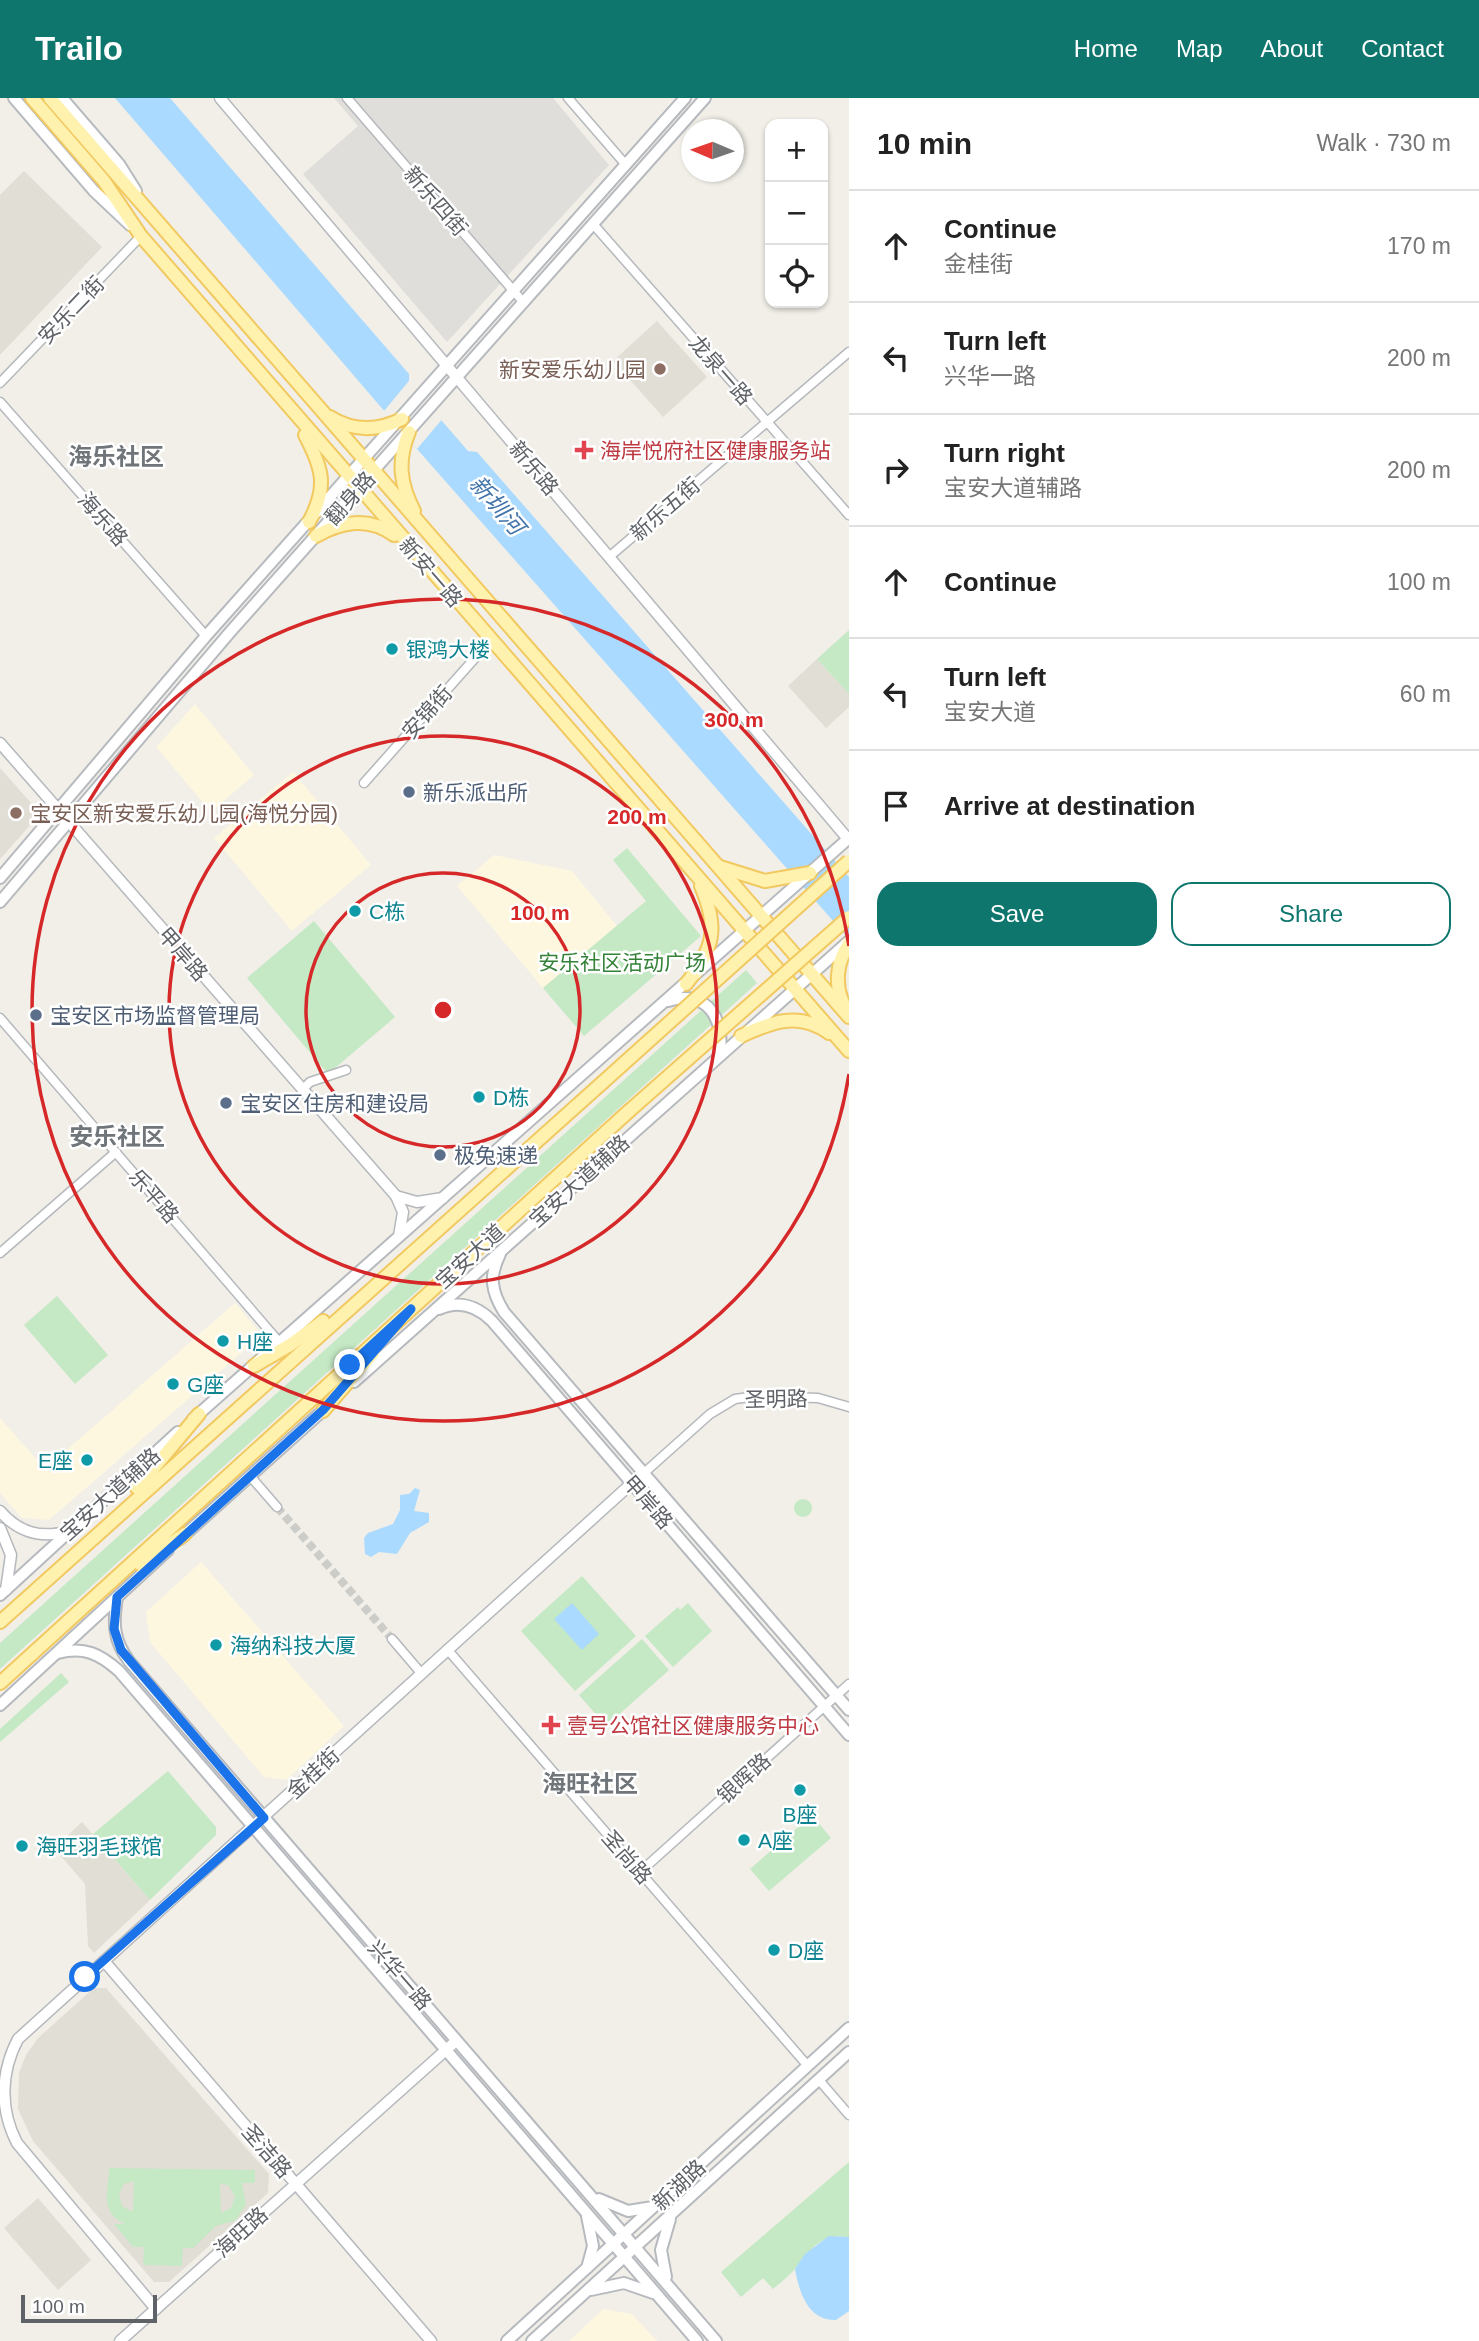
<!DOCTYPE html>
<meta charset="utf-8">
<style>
:root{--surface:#fff;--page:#f6f6f6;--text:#222;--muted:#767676;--line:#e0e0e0;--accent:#0f766e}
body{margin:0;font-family:Arial,"Noto Sans SC",sans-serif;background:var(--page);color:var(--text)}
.controls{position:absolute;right:21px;top:21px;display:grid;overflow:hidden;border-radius:14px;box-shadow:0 2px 5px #0004}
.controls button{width:63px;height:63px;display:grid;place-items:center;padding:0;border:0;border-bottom:2px solid var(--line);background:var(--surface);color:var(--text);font:35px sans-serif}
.compass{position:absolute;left:681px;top:21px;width:63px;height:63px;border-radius:50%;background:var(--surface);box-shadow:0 2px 5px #0004;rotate:272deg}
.scale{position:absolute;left:21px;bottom:18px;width:136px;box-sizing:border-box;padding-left:7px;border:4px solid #5f6368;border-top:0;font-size:19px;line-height:24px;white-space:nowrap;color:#5f6368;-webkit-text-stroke:5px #fff;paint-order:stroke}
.stop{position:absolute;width:21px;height:21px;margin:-16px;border:5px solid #1a73e8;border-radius:50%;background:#fff}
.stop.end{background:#1a73e8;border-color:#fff;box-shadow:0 2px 7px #0008}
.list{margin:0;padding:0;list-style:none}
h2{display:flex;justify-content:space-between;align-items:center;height:91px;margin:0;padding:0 28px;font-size:30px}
h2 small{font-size:23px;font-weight:400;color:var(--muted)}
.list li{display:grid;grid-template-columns:46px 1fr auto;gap:21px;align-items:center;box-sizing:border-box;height:112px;padding:0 28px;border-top:2px solid var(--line)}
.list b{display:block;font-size:26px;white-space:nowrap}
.list p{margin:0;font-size:23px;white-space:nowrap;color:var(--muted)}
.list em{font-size:23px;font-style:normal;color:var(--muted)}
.actions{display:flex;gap:14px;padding:21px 28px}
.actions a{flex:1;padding:16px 0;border:2px solid var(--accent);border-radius:21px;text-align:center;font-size:24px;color:var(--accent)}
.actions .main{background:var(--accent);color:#fff}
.icon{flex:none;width:38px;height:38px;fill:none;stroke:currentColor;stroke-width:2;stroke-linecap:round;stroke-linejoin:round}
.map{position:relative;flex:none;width:849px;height:2243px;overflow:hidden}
header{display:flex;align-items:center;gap:42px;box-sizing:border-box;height:98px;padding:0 35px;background:var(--accent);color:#fff}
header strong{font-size:33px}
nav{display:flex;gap:38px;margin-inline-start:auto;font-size:24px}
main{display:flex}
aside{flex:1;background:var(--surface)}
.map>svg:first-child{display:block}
.commercial{fill:#fef7e0}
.industrial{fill:#e0deda}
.education{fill:#e1ded6}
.green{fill:#c5e8c5;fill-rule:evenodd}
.water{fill:#aadaff}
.pier{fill:#f1efe8}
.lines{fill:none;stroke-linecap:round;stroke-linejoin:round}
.minor-tunnel{stroke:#ccccc8;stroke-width:8;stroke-dasharray:8 4;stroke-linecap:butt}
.minor-casing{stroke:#b5b8bc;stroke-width:11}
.tertiary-casing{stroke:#b5b8bc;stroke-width:13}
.secondary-casing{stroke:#b6babf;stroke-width:14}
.primary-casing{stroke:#f2c960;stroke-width:16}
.minor{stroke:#fff;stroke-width:8}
.tertiary{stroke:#fff;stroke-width:10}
.secondary{stroke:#fff;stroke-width:10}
.primary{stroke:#fff2af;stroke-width:12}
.primary-bridge-casing{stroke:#f2c960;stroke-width:16;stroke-linecap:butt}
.primary-bridge{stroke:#fff2af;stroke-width:12}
.route{stroke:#1a73e8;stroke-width:9}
.ring{fill:none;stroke:#d62828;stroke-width:3.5}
.education-dot{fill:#8d6e63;stroke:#fff;stroke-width:2.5}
.health-dot{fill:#e0444e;stroke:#fff;stroke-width:2.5}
.culture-dot{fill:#0f9aa8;stroke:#fff;stroke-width:2.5}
.service-dot{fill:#5c6f8a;stroke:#fff;stroke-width:2.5}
.labels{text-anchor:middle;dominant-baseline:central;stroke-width:5;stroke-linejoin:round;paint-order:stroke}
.street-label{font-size:21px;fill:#5f6368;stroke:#fff}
.education-label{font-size:21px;fill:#785e54;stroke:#fff;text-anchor:end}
.health-label{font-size:21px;fill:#be3a42;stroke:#fff;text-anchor:start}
.culture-label{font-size:21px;fill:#0d838f;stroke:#fff;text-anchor:start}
.service-label{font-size:21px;fill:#4e5e75;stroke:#fff;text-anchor:start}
.park-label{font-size:21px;fill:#348238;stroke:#fff}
.water-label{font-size:23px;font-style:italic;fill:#4174aa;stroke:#fff}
.quarter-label{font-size:24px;font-weight:bold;fill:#70757a;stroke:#fff}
.centre{fill:#d62828;stroke:#fff;stroke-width:3.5}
.ring-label{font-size:21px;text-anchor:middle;font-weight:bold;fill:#d62828;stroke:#fff;stroke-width:5;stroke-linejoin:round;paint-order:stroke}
</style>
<header>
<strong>Trailo</strong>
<nav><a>Home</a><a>Map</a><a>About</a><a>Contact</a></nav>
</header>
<main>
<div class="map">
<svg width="849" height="2243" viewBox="0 0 849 2243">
<rect width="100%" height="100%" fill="#f1efe8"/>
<!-- commercial -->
<g class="commercial">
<path d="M195 606 254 677 211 714 156 649Z"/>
<path d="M293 674 371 767 292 833 214 740Z"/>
<path d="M494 757 572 773 617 828 543 890 457 788Z"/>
<path d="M235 1205 262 1237 49 1422 22 1420 0 1395V1320L45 1371Z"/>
<path d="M201 1464 344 1628 286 1682 264 1679 150 1544 146 1514Z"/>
<path d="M603 2211 632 2216 657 2243H569Z"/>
</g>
<!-- industrial -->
<path class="industrial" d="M334 0H553L609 67 447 244 303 76 358 28Z"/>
<!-- education -->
<g class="education">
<path d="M24 73 102 149 0 257V97Z"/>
<path d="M657 223 707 279 663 319 613 263Z"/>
<path d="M817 561 849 596V609L826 630 788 588Z"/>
<path d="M0 670 32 706 33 724 0 761Z"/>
<path d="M82 1724 150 1802 94 1855 88 1848 85 1786 54 1750Z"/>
<path d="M94 1890H106L269 2076 268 2095 169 2184H154L33 2043 18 2011 19 1975 26 1957 38 1940Z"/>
<path d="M38 2100 91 2162 58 2192 4 2130Z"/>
</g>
<!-- green -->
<g class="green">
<path d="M849 532V596L817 561Z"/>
<path d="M627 750 701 838 584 938 543 890 646 803 613 762Z"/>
<path d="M314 823 395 919 328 976 247 880Z"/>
<path d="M746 872 757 885 0 1571V1545Z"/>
<path d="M57 1198 108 1257 75 1286 24 1227Z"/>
<circle cx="803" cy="1410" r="9"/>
<path d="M582 1478 636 1538 575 1593 521 1533Z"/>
<path d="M688 1505 712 1533 673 1569 645 1538 678 1509 680 1512Z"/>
<path d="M642 1541 669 1572 606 1628 579 1597Z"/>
<path d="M61 1575 69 1584 0 1644V1631Z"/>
<path d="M168 1673 216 1729V1737L150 1802 93 1736Z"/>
<path d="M812 1717 831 1740 769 1793 750 1771Z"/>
<path d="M849 2064V2139C818 2135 812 2152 794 2172 788 2179 780 2185 773 2191L763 2180 741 2199 721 2174Z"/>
<path d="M109 2070 255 2072V2085H242L246 2106 236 2122 216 2128 193 2150H183L182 2168 143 2167 144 2149H133L114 2126H125C98 2113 109 2092 109 2070ZM134 2083 133 2113H131L122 2108 119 2096 124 2086ZM220 2085 229 2088 235 2099 231 2110 221 2115Z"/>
</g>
<!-- water -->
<g class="water">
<path d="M115 0H170L409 276V285L468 353 477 354 849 779V841L417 351Z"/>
<path d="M415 1390 420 1392 414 1413 429 1415V1424L410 1435 397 1456 379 1454 371 1459 365 1456 364 1440 368 1435 393 1426 400 1412V1397L409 1396Z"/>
<path d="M572 1505 599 1536 582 1552 554 1521Z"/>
<path d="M829 2138 849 2139V2213L836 2222C808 2223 799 2194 795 2171L805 2156Z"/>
</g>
<!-- pier -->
<path class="pier" d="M413 278V283L444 319 417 351 384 313Z"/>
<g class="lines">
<!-- minor-tunnel -->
<path class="minor-tunnel" d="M277 1409 392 1541"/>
<defs>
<g id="minor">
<path d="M347 0 524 205"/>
<path d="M568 0 626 67"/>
<path d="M593 126 849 417"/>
<path d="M0 285 141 138"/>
<path d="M0 304 206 538"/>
<path d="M609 459 849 254"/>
<path d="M364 685 491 542"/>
<path d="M0 920 280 1245"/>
<path d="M302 992 310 984 346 972"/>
<path d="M0 1155 116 1054"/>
<path d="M644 1375 710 1316 735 1301 757 1298 818 1300 849 1309"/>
<path d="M251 1379 277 1409"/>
<path d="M392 1541 421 1575"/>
<path d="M447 1551 807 1967"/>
<path d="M640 1774 849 1586"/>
<path d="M819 1982 849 2017"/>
</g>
<g id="tertiary">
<path d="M220 0 848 741"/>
<path d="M0 645 396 1098 403 1114 399 1138"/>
<path d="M396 1098 417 1104 443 1100"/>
<path d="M0 1413C19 1435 41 1441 69 1433"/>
<path d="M0 1430 11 1457 6 1492"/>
<path d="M104 1863 431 2243"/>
<path d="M156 2211 17 2045C0 2012 0 1975 18 1941L632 1385"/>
<path d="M120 2243 456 1943"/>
</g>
<g id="secondary">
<path d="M14 0 94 93 130 127"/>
<path d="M62 0 119 66 136 93"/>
<path d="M0 780 206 538 685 0"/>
<path d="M0 804 231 533 705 0"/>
<path d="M668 903C708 890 726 923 719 958"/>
<path d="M500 1156C489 1178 491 1193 504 1214L849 1612"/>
<path d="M439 1211C459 1202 477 1208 492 1223L849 1637"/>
<path d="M354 1284 849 843"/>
<path d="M193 1321 849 740"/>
<path d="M180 1441 329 1307"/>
<path d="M0 1497 178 1334"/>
<path d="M117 1499C113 1525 113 1542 129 1563L716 2243"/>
<path d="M58 1555C84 1548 100 1556 119 1573L697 2243"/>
<path d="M0 1607 168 1452"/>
<path d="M599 2101 628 2113 653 2109"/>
<path d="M587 2170 593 2148 587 2118"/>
<path d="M666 2179 661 2152 670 2121"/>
<path d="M591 2192 624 2185 653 2195"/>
<path d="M507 2243 849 1930"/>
<path d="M532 2243 849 1954"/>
</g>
<g id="primary">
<path d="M32 0 104 83 141 138 849 953"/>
<path d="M50 0 849 919"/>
<path d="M330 319C354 334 378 333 402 321"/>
<path d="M409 334C397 363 400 386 414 413"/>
<path d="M305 337C323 371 328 389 309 424"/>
<path d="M316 438C341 424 368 418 394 437"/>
<path d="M720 769 765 783 810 775"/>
<path d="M686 886C714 851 719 830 701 788"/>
<path d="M845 909C834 889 836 865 849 846"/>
<path d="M741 938C771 924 799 913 829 935"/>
<path d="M254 1268 290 1247 323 1223"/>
<path d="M323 1313 373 1255"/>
<path d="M137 1390 199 1316"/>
<path d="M140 1466 185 1436"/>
<path d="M0 1524 602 985"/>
<path d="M0 1585 629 1013"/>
</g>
</defs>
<!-- minor casing -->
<use href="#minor" class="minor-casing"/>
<!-- tertiary casing -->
<use href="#tertiary" class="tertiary-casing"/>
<!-- secondary casing -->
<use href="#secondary" class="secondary-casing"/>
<!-- primary casing -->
<use href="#primary" class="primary-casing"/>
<!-- minor -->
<use href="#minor" class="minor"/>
<!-- tertiary -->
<use href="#tertiary" class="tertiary"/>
<!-- secondary -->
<use href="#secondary" class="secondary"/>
<!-- primary -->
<use href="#primary" class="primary"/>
<defs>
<g id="primary-bridge">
<path d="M602 985 849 763"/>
<path d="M629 1013 849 819"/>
</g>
</defs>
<!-- primary-bridge casing -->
<use href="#primary-bridge" class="primary-bridge-casing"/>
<!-- primary-bridge -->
<use href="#primary-bridge" class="primary-bridge"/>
</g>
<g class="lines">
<!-- route -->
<path class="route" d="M85 1879 264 1720 121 1552 114 1531 117 1499 323 1312 411 1211 350 1267"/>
</g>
<!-- distance rings -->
<g class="ring">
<circle cx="443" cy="912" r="137"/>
<circle cx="443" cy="912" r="274"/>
<path d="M849 976A411 411 0 1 1 849 848"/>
</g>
<!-- markers -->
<g class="education-dot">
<circle cx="660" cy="271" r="7"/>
<circle cx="16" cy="715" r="7"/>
</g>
<g class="health-dot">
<path d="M580.5 341.5h7v7h7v7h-7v7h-7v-7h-7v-7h7z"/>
<path d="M547.5 1616.5h7v7h7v7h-7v7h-7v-7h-7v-7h7z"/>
</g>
<g class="culture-dot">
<circle cx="392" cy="551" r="7"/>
<circle cx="355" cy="813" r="7"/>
<circle cx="479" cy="999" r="7"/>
<circle cx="223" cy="1243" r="7"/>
<circle cx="173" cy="1286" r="7"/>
<circle cx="87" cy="1362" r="7"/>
<circle cx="216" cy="1547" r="7"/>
<circle cx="800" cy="1692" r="7"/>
<circle cx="744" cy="1742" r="7"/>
<circle cx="22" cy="1748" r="7"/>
<circle cx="774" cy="1852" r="7"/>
</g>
<g class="service-dot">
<circle cx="409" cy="694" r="7"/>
<circle cx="36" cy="917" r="7"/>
<circle cx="226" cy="1005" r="7"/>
<circle cx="440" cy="1057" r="7"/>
</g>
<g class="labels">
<!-- street labels -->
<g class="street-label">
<text transform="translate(436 103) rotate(49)">新乐四街</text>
<text transform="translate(71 212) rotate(-46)">安乐二街</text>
<text transform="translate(721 272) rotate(49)">龙泉一路</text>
<text transform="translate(534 370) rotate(50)">新乐路</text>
<text transform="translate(350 400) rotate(-48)">翻身路</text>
<text transform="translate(665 411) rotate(-41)">新乐五街</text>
<text transform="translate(103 421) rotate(49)">海乐路</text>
<text transform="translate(431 474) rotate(49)">新安一路</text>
<text transform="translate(427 614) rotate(-48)">安锦街</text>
<text transform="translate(183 856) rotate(49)">甲岸路</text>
<text transform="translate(579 1083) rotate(-42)">宝安大道辅路</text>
<text transform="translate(154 1098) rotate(49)">乐平路</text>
<text transform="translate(470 1158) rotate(-42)">宝安大道</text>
<text transform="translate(776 1301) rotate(-1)">圣明路</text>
<text transform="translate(110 1396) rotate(-42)">宝安大道辅路</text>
<text transform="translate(648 1404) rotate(49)">甲岸路</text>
<text transform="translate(313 1675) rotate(-43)">金桂街</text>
<text transform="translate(744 1680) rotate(-42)">银晖路</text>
<text transform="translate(627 1759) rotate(49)">圣尚路</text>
<text transform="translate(400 1877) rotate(49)">兴华一路</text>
<text transform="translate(267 2053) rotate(49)">圣洁路</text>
<text transform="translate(679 2087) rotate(-43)">新湖路</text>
<text transform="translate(241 2134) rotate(-42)">海旺路</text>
</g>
<!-- education labels -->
<g class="education-label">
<text x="646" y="271">新安爱乐幼儿园</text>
<text x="30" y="715" text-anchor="start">宝安区新安爱乐幼儿园(海悦分园)</text>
</g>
<!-- health labels -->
<g class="health-label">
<text x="600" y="352">海岸悦府社区健康服务站</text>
<text x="567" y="1627">壹号公馆社区健康服务中心</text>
</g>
<!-- culture labels -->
<g class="culture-label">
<text x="406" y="551">银鸿大楼</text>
<text x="369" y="813">C栋</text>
<text x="493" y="999">D栋</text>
<text x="237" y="1243">H座</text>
<text x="187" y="1286">G座</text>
<text x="73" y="1362" text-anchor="end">E座</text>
<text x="230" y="1547">海纳科技大厦</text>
<text x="800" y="1716" text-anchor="middle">B座</text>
<text x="758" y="1742">A座</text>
<text x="36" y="1748">海旺羽毛球馆</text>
<text x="788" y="1852">D座</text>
</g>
<!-- service labels -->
<g class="service-label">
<text x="423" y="694">新乐派出所</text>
<text x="50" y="917">宝安区市场监督管理局</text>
<text x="240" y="1005">宝安区住房和建设局</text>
<text x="454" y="1057">极兔速递</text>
</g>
<!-- park labels -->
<g class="park-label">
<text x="622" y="864">安乐社区活动广场</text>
</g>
<!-- water labels -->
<g class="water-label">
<text transform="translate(497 407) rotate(49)">新圳河</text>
</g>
<!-- quarter labels -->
<g class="quarter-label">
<text x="116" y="358">海乐社区</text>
<text x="117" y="1038">安乐社区</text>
<text x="590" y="1685">海旺社区</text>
</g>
</g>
<circle cx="443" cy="912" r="10" class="centre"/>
<g class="ring-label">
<text x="734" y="629">300 m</text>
<text x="637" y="726">200 m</text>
<text x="540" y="822">100 m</text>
</g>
</svg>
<div class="controls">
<button>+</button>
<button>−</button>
<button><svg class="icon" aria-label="locate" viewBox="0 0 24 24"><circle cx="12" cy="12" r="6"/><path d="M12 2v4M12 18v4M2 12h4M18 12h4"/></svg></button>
</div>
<svg class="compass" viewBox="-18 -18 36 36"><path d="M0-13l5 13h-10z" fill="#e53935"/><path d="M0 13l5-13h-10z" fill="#767676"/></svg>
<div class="scale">100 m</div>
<div class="stop" style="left:85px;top:1879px"></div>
<div class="stop end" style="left:350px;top:1267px"></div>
</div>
<aside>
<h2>10 min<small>Walk · 730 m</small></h2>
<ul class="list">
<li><svg class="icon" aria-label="ahead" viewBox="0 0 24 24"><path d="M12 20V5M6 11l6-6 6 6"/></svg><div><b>Continue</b><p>金桂街</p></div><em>170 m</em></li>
<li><svg class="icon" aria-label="left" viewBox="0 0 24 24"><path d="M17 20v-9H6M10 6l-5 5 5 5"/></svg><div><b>Turn left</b><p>兴华一路</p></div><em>200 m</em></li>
<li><svg class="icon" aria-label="right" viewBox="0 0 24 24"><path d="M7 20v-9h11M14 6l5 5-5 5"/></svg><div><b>Turn right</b><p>宝安大道辅路</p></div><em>200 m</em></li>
<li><svg class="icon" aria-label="ahead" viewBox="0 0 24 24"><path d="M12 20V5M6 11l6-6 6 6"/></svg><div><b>Continue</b></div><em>100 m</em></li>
<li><svg class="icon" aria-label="left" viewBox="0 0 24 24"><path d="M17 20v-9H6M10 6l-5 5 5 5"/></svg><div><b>Turn left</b><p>宝安大道</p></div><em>60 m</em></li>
<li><svg class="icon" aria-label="arrive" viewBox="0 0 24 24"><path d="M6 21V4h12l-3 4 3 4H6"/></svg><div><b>Arrive at destination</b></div></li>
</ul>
<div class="actions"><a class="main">Save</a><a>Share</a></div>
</aside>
</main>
